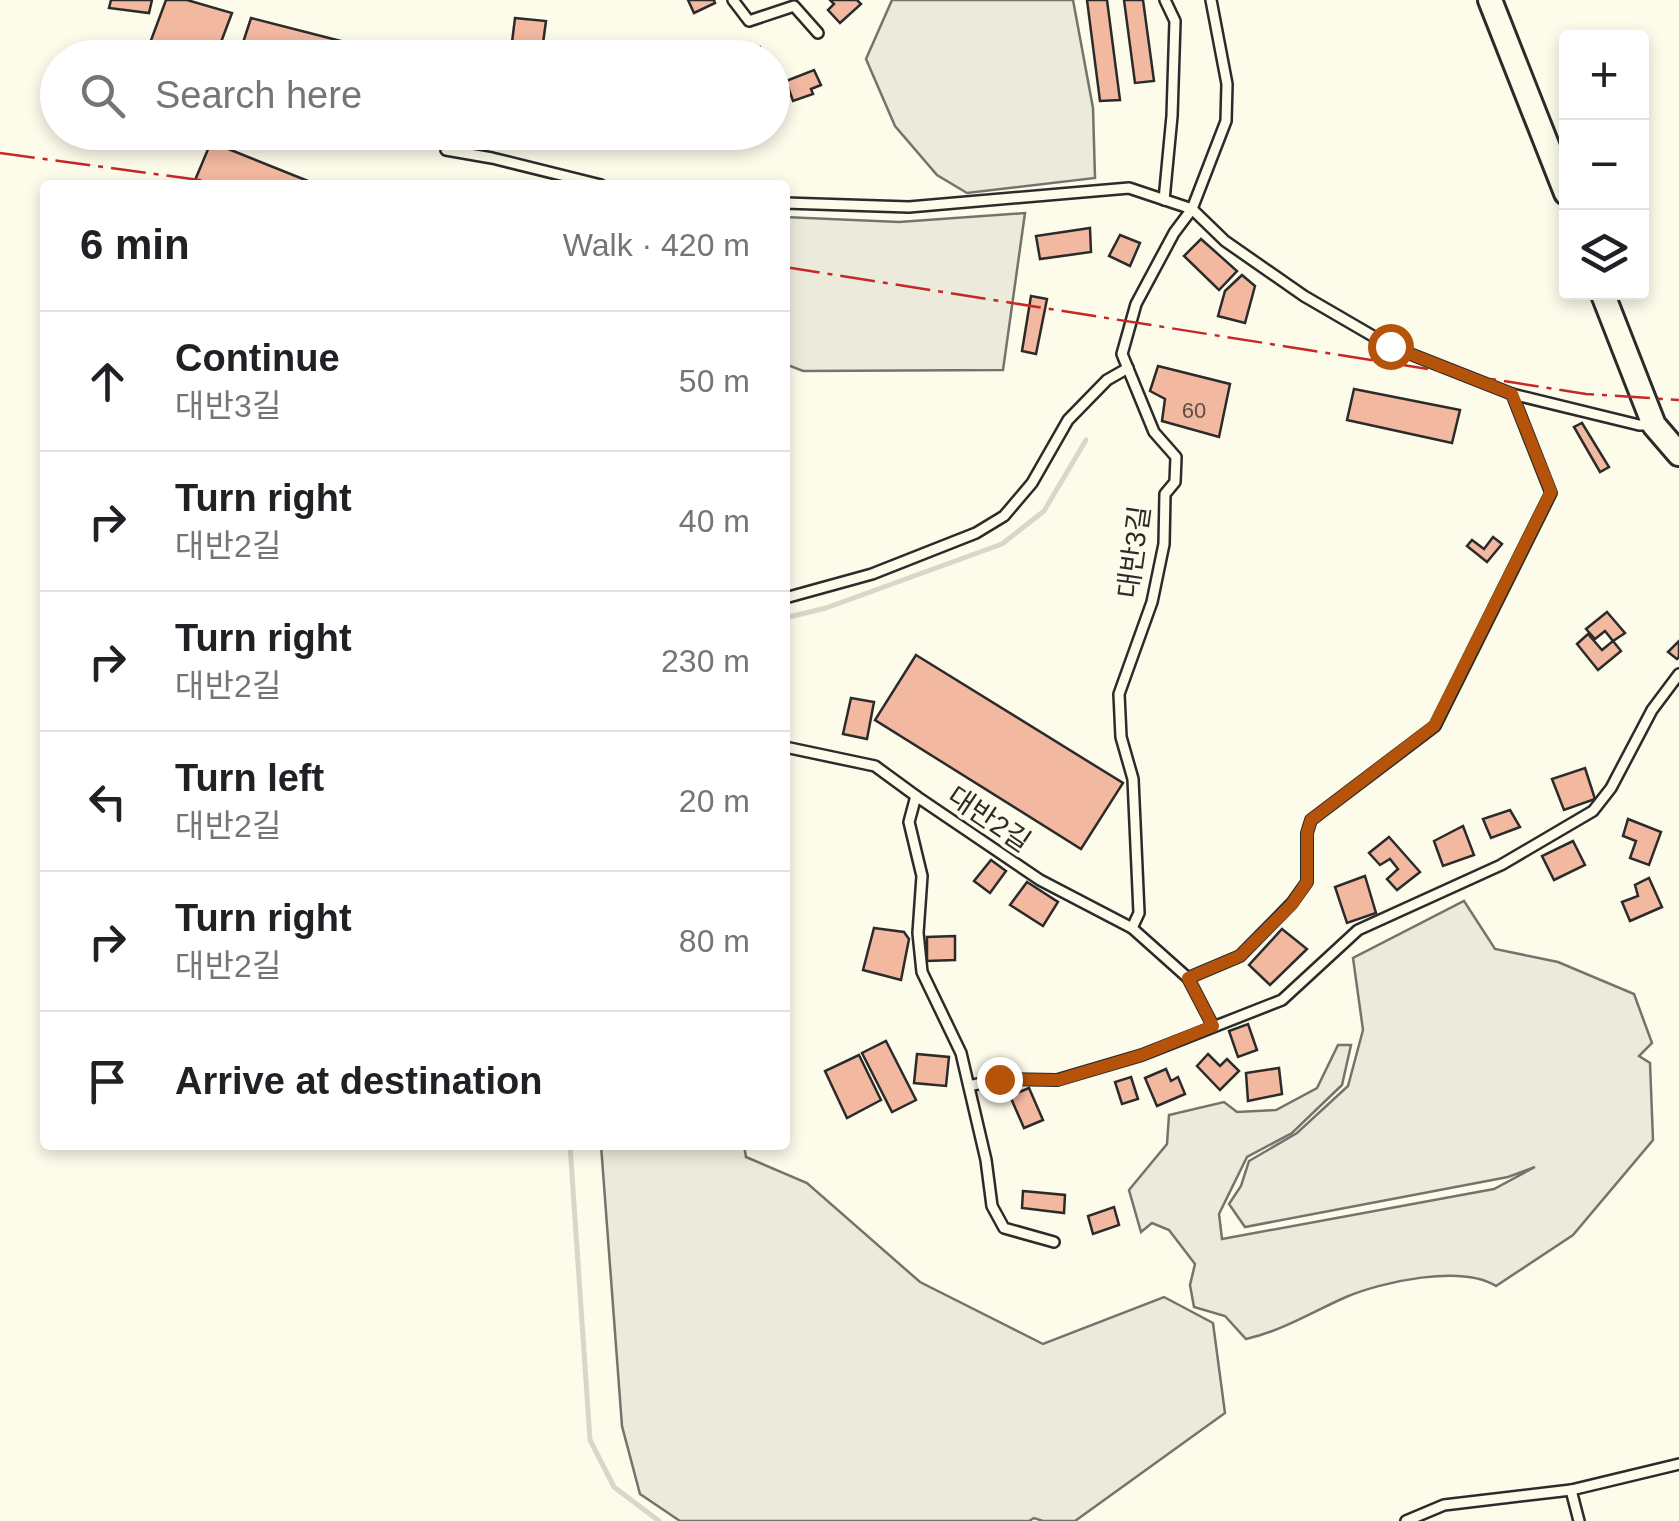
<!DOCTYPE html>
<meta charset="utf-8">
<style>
:root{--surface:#fff;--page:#f2f2f2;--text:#202124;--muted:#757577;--line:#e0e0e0}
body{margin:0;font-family:Helvetica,"Noto Sans KR",sans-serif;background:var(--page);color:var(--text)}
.controls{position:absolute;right:30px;top:30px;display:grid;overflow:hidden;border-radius:10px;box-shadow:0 5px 15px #0003}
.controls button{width:90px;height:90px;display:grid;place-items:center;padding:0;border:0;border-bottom:2px solid var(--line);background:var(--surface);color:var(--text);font:50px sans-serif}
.stop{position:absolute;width:30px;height:30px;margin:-22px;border:8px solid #b45309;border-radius:50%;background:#fff}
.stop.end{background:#b45309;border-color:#fff;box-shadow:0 2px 10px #0008}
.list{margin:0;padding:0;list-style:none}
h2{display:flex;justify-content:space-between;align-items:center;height:130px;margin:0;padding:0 40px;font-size:42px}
h2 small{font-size:32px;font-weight:400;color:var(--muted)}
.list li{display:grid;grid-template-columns:65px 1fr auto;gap:30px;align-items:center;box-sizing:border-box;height:140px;padding:0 40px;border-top:2px solid var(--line)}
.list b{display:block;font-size:38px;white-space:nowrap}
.list p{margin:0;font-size:32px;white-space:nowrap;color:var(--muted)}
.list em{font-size:32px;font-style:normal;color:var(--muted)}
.icon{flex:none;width:55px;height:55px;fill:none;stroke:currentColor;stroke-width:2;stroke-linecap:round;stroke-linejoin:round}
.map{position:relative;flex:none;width:1679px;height:1521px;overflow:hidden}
.search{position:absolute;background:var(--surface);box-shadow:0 5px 15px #0003;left:40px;top:40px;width:750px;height:110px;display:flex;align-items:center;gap:25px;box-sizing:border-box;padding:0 35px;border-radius:55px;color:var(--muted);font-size:38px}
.panel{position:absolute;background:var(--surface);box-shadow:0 5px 15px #0003;left:40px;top:180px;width:750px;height:970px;border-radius:10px}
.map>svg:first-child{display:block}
.green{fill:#ecebdb;stroke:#74746e;stroke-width:2.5}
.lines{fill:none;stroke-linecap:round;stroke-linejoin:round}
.stream{stroke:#d8d7c9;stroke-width:5}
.building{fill:#f2b8a0;stroke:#2b2b2b;stroke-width:2.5}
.lane-casing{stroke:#2b2b2b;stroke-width:14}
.secondary-casing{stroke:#2b2b2b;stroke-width:28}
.lane{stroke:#fdfbea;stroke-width:9}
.secondary{stroke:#fdfbea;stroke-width:22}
.power{stroke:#c62828;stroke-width:2.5;stroke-dasharray:35 8 5 8;stroke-linecap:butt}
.route{stroke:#b45309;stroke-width:12}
.labels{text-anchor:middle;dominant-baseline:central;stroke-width:8;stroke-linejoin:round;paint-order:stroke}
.number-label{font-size:22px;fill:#5d4e48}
.street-label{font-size:28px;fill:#2b2b2b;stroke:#fdfbea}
</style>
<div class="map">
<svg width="1679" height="1521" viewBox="0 0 1679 1521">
<rect width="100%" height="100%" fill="#fdfbea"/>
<!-- green -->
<g class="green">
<path d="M892 0H1073L1093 108 1095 178 967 193 937 175 895 126 866 59Z"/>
<path d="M1025 213 1003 370 803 371 785 364V217L899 222Z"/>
<path d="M1464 901 1495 949 1558 962 1634 994 1652 1043 1639 1056 1650 1063 1653 1140 1573 1235 1496 1286C1462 1264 1381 1282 1346 1297 1312 1312 1282 1331 1246 1339L1225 1316 1194 1307 1190 1285 1195 1264 1169 1230 1152 1223 1141 1232 1129 1190 1167 1144 1169 1115 1224 1102 1237 1112 1276 1110 1317 1088 1338 1045H1351L1342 1085 1292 1133 1247 1157 1219 1214 1222 1239 1494 1189 1535 1167 1508 1177 1245 1227 1229 1204 1241 1186 1249 1161 1297 1133 1348 1086 1363 1030 1353 958Z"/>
<path d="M601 1145H744L746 1157 807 1183 920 1282 1043 1344 1164 1297 1213 1323 1225 1413 1075 1521H1043L1034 1518 1029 1521H680L640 1494 622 1426Z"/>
</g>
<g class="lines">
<!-- stream -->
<g class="stream">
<path d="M785 618 826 608 1002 544 1044 511 1086 440"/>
<path d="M570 1145 590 1440 614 1487 659 1521"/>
</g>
</g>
<!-- building -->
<g class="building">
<path d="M111 0H152L149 13 109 8Z"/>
<path d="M166 0H187L232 13 215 58H197L150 43Z"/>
<path d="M688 0H714L715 3 694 13Z"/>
<path d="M830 0H857L861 4 840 23 828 10 834 4Z"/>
<path d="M1087 0H1107L1120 100 1100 101Z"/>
<path d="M1124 0H1143L1154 81 1135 83Z"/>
<path d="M251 18 364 47 361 58H238Z"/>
<path d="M515 18 546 21 541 58H510Z"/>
<path d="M760 47 765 58 733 57Z"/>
<path d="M814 70 821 85 811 89 813 94 793 101 786 81Z"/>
<path d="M211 142 318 185H193Z"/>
<path d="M1090 228 1091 252 1040 259 1036 236Z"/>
<path d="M1120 235 1140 243 1130 266 1109 256Z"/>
<path d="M1201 239 1237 271 1219 290 1184 256Z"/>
<path d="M1242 275 1255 286 1245 323 1218 316 1225 291Z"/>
<path d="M1031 296 1047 299 1036 354 1022 351Z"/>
<path d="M1158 366 1230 384 1219 437 1162 421 1165 399 1150 391Z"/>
<path d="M1354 389 1460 410 1452 443 1347 420Z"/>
<path d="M1582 423 1609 467 1600 472 1574 427Z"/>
<path d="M1493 537 1502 544 1487 562 1467 546 1472 540 1484 549Z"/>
<path d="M1607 612 1625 633 1613 641 1605 631 1595 639 1586 629Z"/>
<path d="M1588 634 1602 650 1613 641 1621 651 1598 670 1577 644Z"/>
<path d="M1679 641V657L1677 659 1668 652Z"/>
<path d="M916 655 1123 783 1081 849 875 720Z"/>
<path d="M851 698 874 702 867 739 843 734Z"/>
<path d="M1585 768 1595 799 1564 810 1552 779Z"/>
<path d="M1510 810 1520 827 1491 838 1483 819Z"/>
<path d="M1628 819 1661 832 1649 865 1630 858 1636 841 1623 836Z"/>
<path d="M1463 826 1474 855 1443 866 1434 841Z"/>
<path d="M1389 837 1420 872 1397 890 1387 879 1398 869 1390 859 1380 865 1369 853Z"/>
<path d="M1573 841 1585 865 1554 880 1542 856Z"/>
<path d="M991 860 1006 871 990 893 974 881Z"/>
<path d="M1365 876 1376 913 1347 923 1335 887Z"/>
<path d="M1649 878 1662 907 1630 921 1622 902 1638 896 1635 885Z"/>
<path d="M1027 882 1058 902 1043 926 1010 905Z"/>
<path d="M874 928 904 932 909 939 901 980 863 970Z"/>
<path d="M1282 929 1307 949 1270 985 1249 965Z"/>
<path d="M955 936V960L927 961V937Z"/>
<path d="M1248 1024 1257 1050 1238 1057 1229 1031Z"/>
<path d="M886 1041 916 1100 892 1112 862 1053Z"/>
<path d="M917 1054 949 1057 946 1086 914 1083Z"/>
<path d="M1208 1054 1220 1066 1227 1059 1239 1071 1220 1090 1197 1066Z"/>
<path d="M859 1055 881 1100 847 1118 825 1071Z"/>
<path d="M1279 1068 1282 1094 1248 1101 1246 1073Z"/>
<path d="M1166 1069 1171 1081 1178 1077 1185 1094 1157 1106 1145 1078Z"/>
<path d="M1131 1077 1138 1099 1122 1104 1115 1082Z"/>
<path d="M1029 1088 1043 1120 1024 1128 1010 1096Z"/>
<path d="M1023 1191 1065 1195 1064 1213 1022 1208Z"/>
<path d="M1114 1207 1119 1225 1093 1234 1088 1216Z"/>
</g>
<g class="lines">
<defs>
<g id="lane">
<path d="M733 0 749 21 794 6 818 33"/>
<path d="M446 150 492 158 601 185"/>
<path d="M1164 200 1172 116 1175 21 1165 0"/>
<path d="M785 203 909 207 1129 188 1192 209 1225 241 1304 296 1390 346 1512 394"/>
<path d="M785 598 872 574 976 533 1004 516 1032 483 1068 420 1107 380 1128 368"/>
<path d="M785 747 875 766 916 796"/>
<path d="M1132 928 1139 913 1133 779 1121 737 1119 694 1152 602 1164 544 1165 494 1175 482 1176 457 1154 432 1122 354 1136 304 1174 233 1192 209 1226 121 1227 84 1211 0"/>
<path d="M1188 978 1240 956 1292 903 1307 882V833L1311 820 1435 726 1551 493 1512 394 1639 425H1653"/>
<path d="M969 1086 999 1079 1057 1080 1142 1055 1282 1000 1358 930 1501 865 1593 811 1611 788 1652 710 1679 674"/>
<path d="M1054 1242 1004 1228 992 1206 986 1160 961 1053 922 972 918 933 922 876 909 822 916 796 1040 880 1132 928 1188 978 1213 1026"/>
<path d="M1406 1521 1444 1505 1571 1490"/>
<path d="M1579 1521 1571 1490 1679 1464"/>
</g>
<g id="secondary">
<path d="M1490 0 1566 193"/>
<path d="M1602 292 1654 425 1679 454"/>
</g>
</defs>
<!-- lane casing -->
<use href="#lane" class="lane-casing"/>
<!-- secondary casing -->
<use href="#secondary" class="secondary-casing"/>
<!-- lane -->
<use href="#lane" class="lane"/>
<!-- secondary -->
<use href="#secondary" class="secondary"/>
<!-- power -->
<g class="power">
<path d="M0 153 237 185"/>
<path d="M785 267 1586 394 1679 400"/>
</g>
</g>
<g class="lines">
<!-- route -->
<path class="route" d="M999 1079 1058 1080 1142 1055 1213 1026 1188 978 1240 956 1292 904 1307 882V833L1311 820 1434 726 1551 492 1512 394 1390 346"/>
</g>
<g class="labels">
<!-- number labels -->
<g class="number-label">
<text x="1194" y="410">60</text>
</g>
<!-- street labels -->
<g class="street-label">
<text transform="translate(1134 552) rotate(-82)">대반3길</text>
<text transform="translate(989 819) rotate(34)">대반2길</text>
</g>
</g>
</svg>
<div class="controls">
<button>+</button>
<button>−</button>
<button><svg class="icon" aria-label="layers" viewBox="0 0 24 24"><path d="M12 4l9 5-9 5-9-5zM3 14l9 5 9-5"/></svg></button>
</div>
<div class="stop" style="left:1390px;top:346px"></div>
<div class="stop end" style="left:999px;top:1079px"></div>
<div class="search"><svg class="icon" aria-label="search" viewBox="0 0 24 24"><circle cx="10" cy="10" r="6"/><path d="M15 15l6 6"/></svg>Search here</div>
<section class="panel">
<h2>6 min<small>Walk · 420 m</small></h2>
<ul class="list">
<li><svg class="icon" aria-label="ahead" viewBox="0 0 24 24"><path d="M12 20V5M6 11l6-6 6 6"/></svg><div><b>Continue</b><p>대반3길</p></div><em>50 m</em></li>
<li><svg class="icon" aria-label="right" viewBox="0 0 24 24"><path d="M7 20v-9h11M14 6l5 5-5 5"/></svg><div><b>Turn right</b><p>대반2길</p></div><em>40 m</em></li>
<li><svg class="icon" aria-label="right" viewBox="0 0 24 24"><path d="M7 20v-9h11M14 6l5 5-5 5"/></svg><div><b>Turn right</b><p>대반2길</p></div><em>230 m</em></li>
<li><svg class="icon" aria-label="left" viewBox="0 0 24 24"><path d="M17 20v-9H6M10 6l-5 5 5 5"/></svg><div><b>Turn left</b><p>대반2길</p></div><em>20 m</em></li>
<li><svg class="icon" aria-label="right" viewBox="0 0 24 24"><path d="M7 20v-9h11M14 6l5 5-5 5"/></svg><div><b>Turn right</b><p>대반2길</p></div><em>80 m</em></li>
<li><svg class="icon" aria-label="arrive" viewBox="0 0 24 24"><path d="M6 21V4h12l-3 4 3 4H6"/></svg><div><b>Arrive at destination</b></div></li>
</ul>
</section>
</div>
